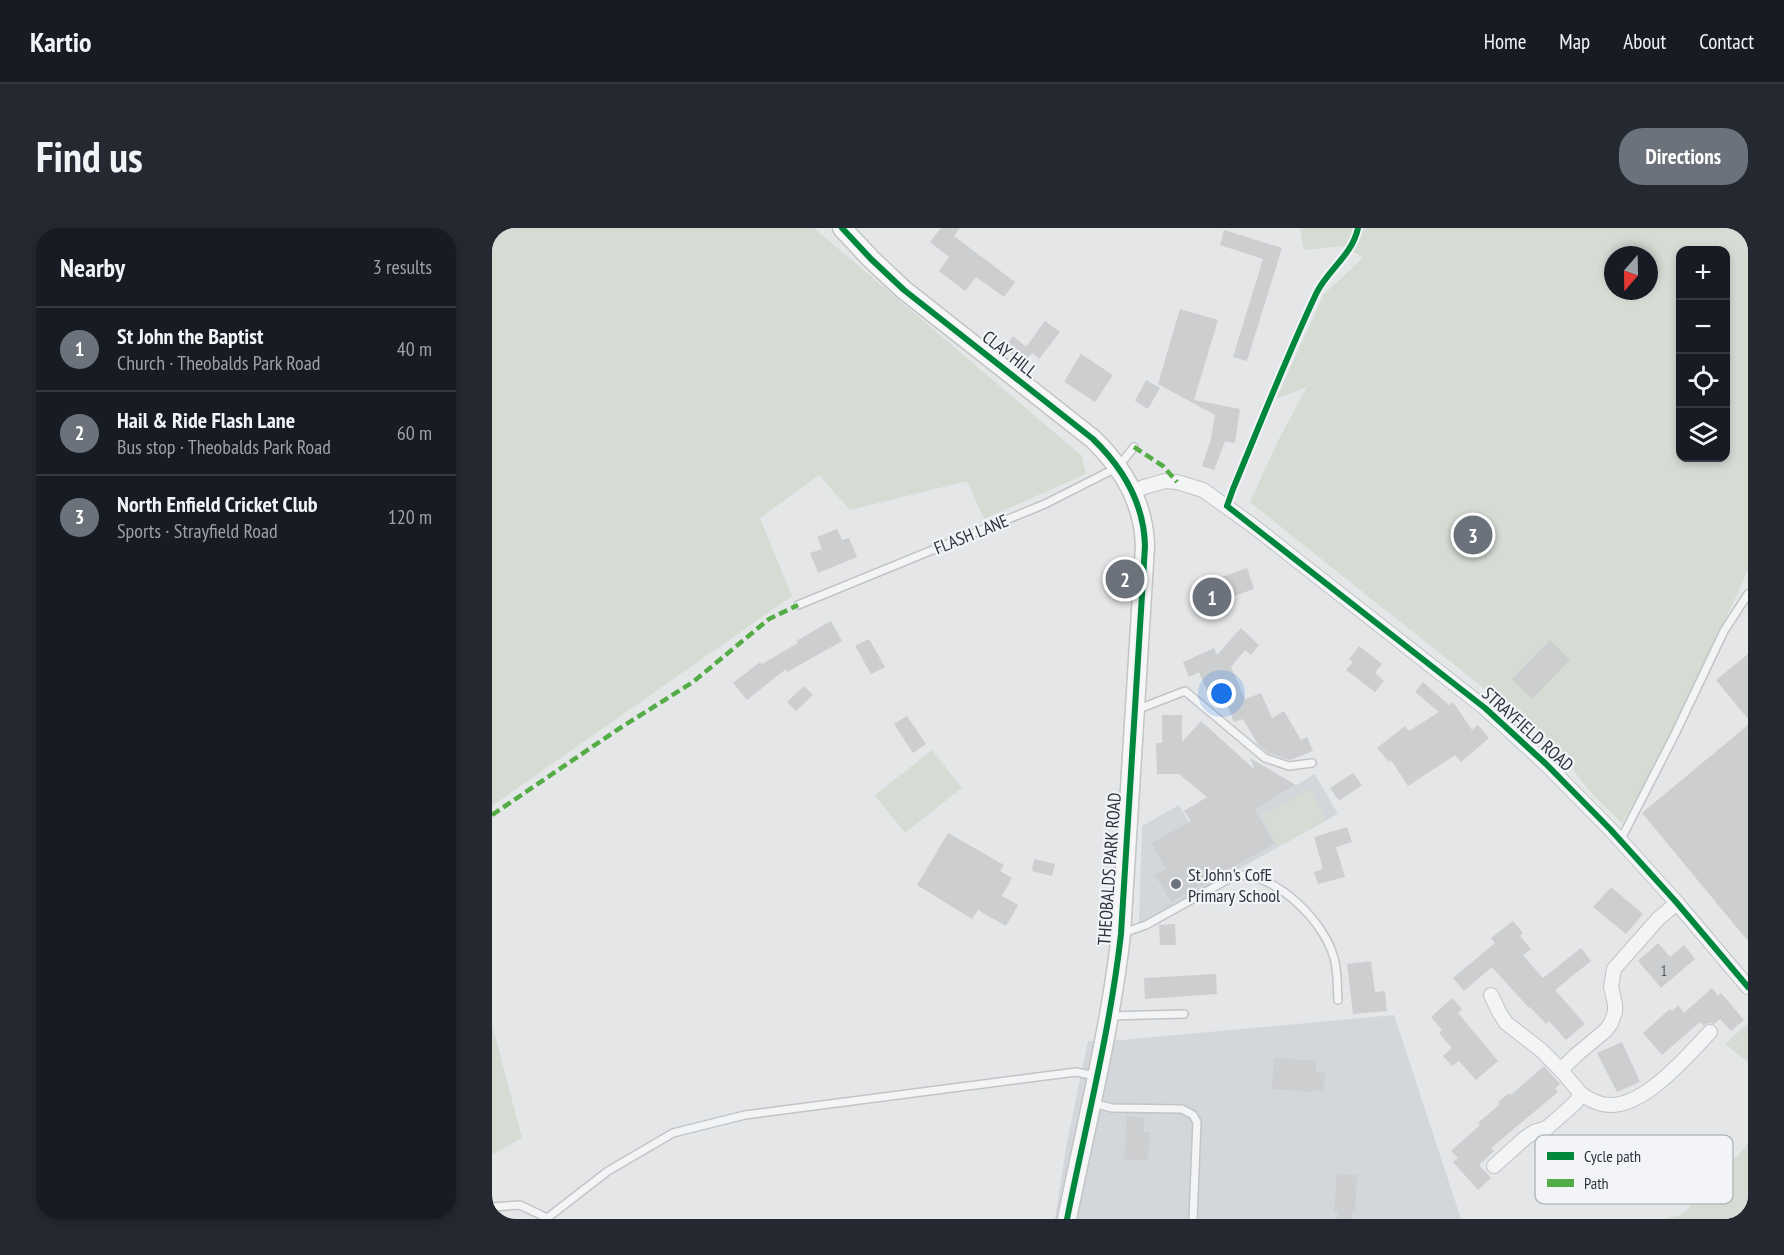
<!DOCTYPE html>
<meta charset="utf-8">
<style>
:root{--surface:#171b24;--page:#242831;--text:#f1f3f6;--muted:#9ea1a6;--line:#363941;--accent:#6c727b}
body{margin:0;font-family:"PT Sans Narrow",sans-serif;background:var(--page);color:var(--text)}
.controls{position:absolute;right:18px;top:18px;display:grid;overflow:hidden;border-radius:12px;box-shadow:0 3px 9px #0003}
.controls button{width:54px;height:54px;display:grid;place-items:center;padding:0;border:0;border-bottom:2px solid var(--line);background:var(--surface);color:var(--text);font:30px sans-serif}
.compass{position:absolute;left:1112px;top:18px;width:54px;height:54px;border-radius:50%;background:var(--surface);box-shadow:0 3px 9px #0003;rotate:200deg}
.you{position:absolute;left:730px;top:466px;width:21px;height:21px;margin:-15px;border:4px solid #fff;border-radius:50%;background:#1a73e8;box-shadow:0 0 0 9px #1a73e833}
.badge{display:grid;place-items:center;width:39px;height:39px;border-radius:50%;background:var(--accent);color:#fff;font-size:20px;font-weight:700}
.pin{position:absolute;translate:-50% -50%;border:3px solid #fff;box-shadow:0 2px 6px #0006}
.list{margin:0;padding:0;list-style:none}
h2{display:flex;justify-content:space-between;align-items:center;height:78px;margin:0;padding:0 24px;font-size:26px}
h2 small{font-size:20px;font-weight:400;color:var(--muted)}
.list li{display:grid;grid-template-columns:39px 1fr auto;gap:18px;align-items:center;box-sizing:border-box;height:84px;padding:0 24px;border-top:2px solid var(--line)}
.list b{display:block;font-size:22px;white-space:nowrap}
.list p{margin:0;font-size:20px;white-space:nowrap;color:var(--muted)}
.list em{font-size:20px;font-style:normal;color:var(--muted)}
.icon{flex:none;width:33px;height:33px;fill:none;stroke:currentColor;stroke-width:2;stroke-linecap:round;stroke-linejoin:round}
.map{position:relative;flex:none;width:1256px;height:991px;overflow:hidden;border-radius:24px}
header{display:flex;align-items:center;gap:36px;box-sizing:border-box;height:84px;padding:0 30px;background:var(--surface);border-bottom:2px solid var(--line)}
header strong{font-size:28px}
nav{display:flex;gap:33px;margin-inline-start:auto;font-size:21px}
.intro{display:flex;align-items:center;justify-content:space-between;box-sizing:border-box;height:144px;padding:0 36px}
h1{margin:0;font-size:42px}
.button{padding:15px 27px;border-radius:24px;background:var(--accent);color:#fff;font-size:21px;font-weight:700}
main{display:flex;gap:36px;padding:0 36px}
aside{flex:1;background:var(--surface);border-radius:24px;box-shadow:0 3px 9px #0003}
.map>svg:first-child{display:block}
.built{fill:#d3d6db}
.green{fill:#d5dcd4;fill-rule:evenodd}
.building{fill:#ccced0}
.lines{fill:none;stroke-linecap:round;stroke-linejoin:round}
.lane-casing{stroke:#c2c4c6;stroke-width:10}
.street-casing{stroke:#c2c4c6;stroke-width:16}
.secondary-casing{stroke:#c2c4c6;stroke-width:21}
.lane{stroke:#f3f4f5;stroke-width:7}
.street{stroke:#f3f4f5;stroke-width:14}
.secondary{stroke:#f7f7f7;stroke-width:18}
.quiet{stroke:#54ac46;stroke-width:4.5;stroke-dasharray:9 4.5;stroke-linecap:butt}
.cycleway-casing{stroke:#f2f4f7;stroke-width:10}
.cycleway{stroke:#00873e;stroke-width:6}
.poi-dot{fill:#6c727b;stroke:#f2f4f7;stroke-width:2}
.labels{text-anchor:middle;dominant-baseline:central;stroke-width:4.5;stroke-linejoin:round;paint-order:stroke}
.number-label{font-size:15px;fill:#555b65}
.street-label{font-size:18px;fill:#2c3440;stroke:#f2f4f7}
.poi-label{font-size:18px;fill:#2c3440;stroke:#f2f4f7;text-anchor:start}
.key{fill:#f2f4f7;stroke:#b7bac0;stroke-width:1.5}
.key-label{font-size:16px;fill:#2c3440}
</style>
<header>
<strong>Kartio</strong>
<nav><a>Home</a><a>Map</a><a>About</a><a>Contact</a></nav>
</header>
<div class="intro"><h1>Find us</h1><a class="button">Directions</a></div>
<main>
<aside>
<h2>Nearby<small>3 results</small></h2>
<ul class="list">
<li><span class="badge">1</span><div><b>St John the Baptist</b><p>Church · Theobalds Park Road</p></div><em>40 m</em></li>
<li><span class="badge">2</span><div><b>Hail &amp; Ride Flash Lane</b><p>Bus stop · Theobalds Park Road</p></div><em>60 m</em></li>
<li><span class="badge">3</span><div><b>North Enfield Cricket Club</b><p>Sports · Strayfield Road</p></div><em>120 m</em></li>
</ul>
</aside>
<div class="map">
<svg width="1256" height="991" viewBox="0 0 1256 991">
<rect width="100%" height="100%" fill="#e4e6e8"/>
<!-- built -->
<g class="built">
<path d="M823 546 846 586 647 696 650 598 687 577 709 615Z"/>
<path d="M902 787 969 991H563L575 914 596 813 630 812Z"/>
</g>
<!-- green -->
<g class="green">
<path d="M0 0H322L590 228 594 246 492 291 475 253 358 282 327 247 268 290 300 368 0 578Z"/>
<path d="M808 0H1256V342L1184 502 1130 595 1101 567 1058 513 758 274 787 211 815 159 784 171 832 66 871 30 853 18 812 22ZM1188 22H1234V230H1188ZM1121 27H1157V63H1121Z"/>
<path d="M440 522 470 560 413 605 383 567Z"/>
<path d="M818 561 835 592 786 618 769 587Z"/>
<path d="M1256 795V834L1233 816Z"/>
<path d="M0 796 30 910 0 927Z"/>
<path d="M1256 916V991H1174L1191 986Z"/>
</g>
<!-- building -->
<g class="building">
<path d="M449 0H468L462 8 523 54 512 69 484 49 473 63 447 43 457 29 438 14Z"/>
<path d="M732 2 790 20 755 133 741 129 771 31 728 17Z"/>
<path d="M688 81 726 92 702 172 748 181 743 215 733 213 722 242 710 238 719 211 723 187 666 156Z"/>
<path d="M553 93 568 104 547 131 540 125 531 136 512 120 521 108 534 119Z"/>
<path d="M589 126 621 147 603 174 572 154Z"/>
<path d="M654 152 668 160 656 181 643 173Z"/>
<path d="M345 301 350 312 357 310 365 329 326 345 318 325 330 321 325 309Z"/>
<path d="M755 340 762 361 705 381 698 360Z"/>
<path d="M339 393 350 413 295 444 294 441 255 472 241 455 268 434 270 436 306 415 304 413Z"/>
<path d="M749 400 767 417 759 427 753 422 739 439 753 471 769 465 780 490 792 483 809 512 815 509 821 523 798 532 776 525 766 517 751 491 742 494 731 467 719 472 707 444 697 449 691 434 722 420 725 427Z"/>
<path d="M377 411 393 439 379 446 363 418Z"/>
<path d="M1058 412 1078 432 1040 471 1020 451Z"/>
<path d="M867 418 890 436 883 445 892 453 883 464 854 442 861 434 857 431Z"/>
<path d="M1256 426V491L1224 452Z"/>
<path d="M931 454 957 477 961 474 980 502 986 497 997 510 969 534 963 527 916 558 899 532 897 534 885 520 913 498 917 503 947 484 923 464Z"/>
<path d="M312 458 321 467 304 483 295 474Z"/>
<path d="M670 487H690V514L709 493 763 542 758 530 804 557 763 582 782 616 679 674 663 647 674 641 659 615 699 593 692 583 715 569 687 546H665L664 515H670Z"/>
<path d="M415 488 434 516 421 525 402 496Z"/>
<path d="M1256 497V713L1150 585Z"/>
<path d="M861 545 870 557 847 573 838 560Z"/>
<path d="M855 599 860 614 844 619 853 649 826 656 822 644 831 641 822 609Z"/>
<path d="M456 605 512 637 508 643 520 650 510 668 526 677 514 698 486 682 480 691 425 657Z"/>
<path d="M542 631 563 636 560 648 540 643Z"/>
<path d="M1119 659 1151 686 1134 706 1101 679Z"/>
<path d="M1021 693 1031 705 1028 708 1039 721 1031 727 1051 750 1089 720 1099 733 1063 762 1093 796 1074 812 1057 793 1054 796 1038 779 1037 780 1000 739 972 763 961 750 1003 715 999 710Z"/>
<path d="M683 696 684 717H668L667 697Z"/>
<path d="M1166 715 1178 729 1192 717 1203 731 1169 760 1146 733Z"/>
<path d="M879 733 883 764 893 763 895 783 861 786 855 736Z"/>
<path d="M724 746 725 766 653 771 652 750Z"/>
<path d="M1220 760 1226 768 1229 765 1252 792 1239 803 1228 791 1222 796 1216 795 1212 798 1208 794 1170 827 1151 805 1178 781 1180 783 1186 777 1192 785Z"/>
<path d="M960 770 970 781 966 785 1006 833 984 852 967 833 960 838 951 828 960 820 947 805 950 802 939 789Z"/>
<path d="M1130 814 1148 854 1125 864 1105 825Z"/>
<path d="M782 830 824 833V844L833 845 832 863 822 862V864L780 861Z"/>
<path d="M1052 838 1068 856 1063 861 1066 864 999 920 1002 923 987 937 999 950 986 962 961 934 966 930 959 923 988 897 986 895 1008 876 1006 874 1017 865 1019 867Z"/>
<path d="M635 888 652 890 651 904H658L656 933 632 931Z"/>
<path d="M845 946 865 947 863 984H860L859 991H845L846 983H842Z"/>
</g>
<g class="lines">
<defs>
<g id="lane">
<path d="M306 377 553 276 626 239 642 219"/>
<path d="M644 482 693 463 773 530 797 538 820 535"/>
<path d="M1128 613 1183 506 1232 403 1256 366"/>
<path d="M631 705 654 697 744 647C784 645 832 693 842 730 846 742 845 759 846 772"/>
<path d="M617 788 692 786"/>
<path d="M600 875 620 880 690 881 701 887 705 894 701 991"/>
<path d="M0 979 28 977 55 990"/>
<path d="M54 991 116 943 181 905 253 887 584 844 604 848"/>
</g>
<g id="street">
<path d="M641 264 652 259 673 253 685 254 711 262 760 297 993 480 1054 536 1118 601 1185 675 1256 759"/>
<path d="M999 767 1007 784 1014 795 1049 822 1069 842 1089 866 1083 875 1055 900 1042 904 1033 910 1002 938"/>
<path d="M1069 842 1083 828 1114 802 1119 795 1123 784V776L1119 759 1122 741 1166 691 1185 675"/>
<path d="M1089 866C1095 870 1102 874 1110 876 1148 885 1194 829 1218 804"/>
</g>
<path id="secondary" d="M350 0 379 31 412 62 601 211C631 240 652 275 653 318L629 706C618 803 594 896 575 991"/>
</defs>
<!-- lane casing -->
<use href="#lane" class="lane-casing"/>
<!-- street casing -->
<use href="#street" class="street-casing"/>
<!-- secondary casing -->
<use href="#secondary" class="secondary-casing"/>
<!-- lane -->
<use href="#lane" class="lane"/>
<!-- street -->
<use href="#street" class="street"/>
<!-- secondary -->
<use href="#secondary" class="secondary"/>
<!-- quiet -->
<g class="quiet">
<path d="M642 219 671 238 685 254"/>
<path d="M0 587 125 502 201 454 277 391 306 377"/>
</g>
<defs>
<g id="cycleway">
<path d="M350 0 379 31 412 62 601 211C631 240 652 275 653 318L629 706C618 803 594 896 575 991"/>
<path d="M866 0C860 28 835 42 824 66 794 130 768 196 741 261L735 278 993 480 1054 536 1118 601 1185 675 1256 759"/>
</g>
</defs>
<!-- cycleway casing -->
<use href="#cycleway" class="cycleway-casing"/>
<!-- cycleway -->
<use href="#cycleway" class="cycleway"/>
</g>
<!-- markers -->
<circle class="poi-dot" cx="684" cy="656" r="6"/>
<g class="labels">
<!-- number labels -->
<g class="number-label">
<text x="1172" y="742">1</text>
</g>
<!-- street labels -->
<g class="street-label">
<text transform="translate(518 126) rotate(38)">CLAY HILL</text>
<text transform="translate(479 306) rotate(-22)">FLASH LANE</text>
<text transform="translate(1036 501) rotate(42)">STRAYFIELD ROAD</text>
<text transform="translate(617 641) rotate(-86)">THEOBALDS PARK ROAD</text>
</g>
<!-- poi labels -->
<g class="poi-label">
<text x="696" y="646">St John's CofE<tspan x="696" dy="21">Primary School</tspan></text>
</g>
</g>
<!-- legend -->
<rect x="1043" y="907" width="198" height="69" rx="9" class="key"/>
<rect x="1055" y="924" width="27" height="8" fill="#00873e"/>
<rect x="1055" y="951" width="27" height="8" fill="#54ac46"/>
<g class="key-label">
<text x="1092" y="934">Cycle path</text>
<text x="1092" y="961">Path</text>
</g>
</svg>
<div class="controls">
<button>+</button>
<button>−</button>
<button><svg class="icon" aria-label="locate" viewBox="0 0 24 24"><circle cx="12" cy="12" r="6"/><path d="M12 2v4M12 18v4M2 12h4M18 12h4"/></svg></button>
<button><svg class="icon" aria-label="layers" viewBox="0 0 24 24"><path d="M12 4l9 5-9 5-9-5zM3 14l9 5 9-5"/></svg></button>
</div>
<svg class="compass" viewBox="-18 -18 36 36"><path d="M0-13l5 13h-10z" fill="#e53935"/><path d="M0 13l5-13h-10z" fill="#9ea1a6"/></svg>
<div class="you"></div>
<div class="pin badge" style="left:720px;top:369px">1</div>
<div class="pin badge" style="left:633px;top:351px">2</div>
<div class="pin badge" style="left:981px;top:307px">3</div>
</div>
</main>
